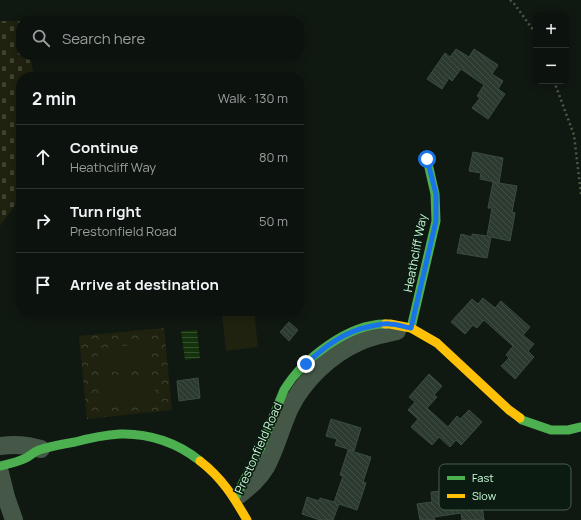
<!DOCTYPE html>
<meta charset="utf-8">
<style>
:root{--surface:#0c120e;--page:#151b17;--text:#f1f3f6;--muted:#9a9e9e;--line:#2c322e}
body{margin:0;font-family:Manrope,sans-serif;background:var(--page);color:var(--text)}
.controls{position:absolute;right:12px;top:12px;display:grid;overflow:hidden;border-radius:8px;box-shadow:0 2px 10px #0003}
.controls button{width:36px;height:36px;display:grid;place-items:center;padding:0;border:0;border-bottom:1px solid var(--line);background:var(--surface);color:var(--text);font:20px sans-serif}
.stop{position:absolute;width:12px;height:12px;margin:-9px;border:3px solid #1a73e8;border-radius:50%;background:#fff}
.stop.end{background:#1a73e8;border-color:#fff;box-shadow:0 1px 4px #0008}
.list{margin:0;padding:0;list-style:none}
h2{display:flex;justify-content:space-between;align-items:center;height:52px;margin:0;padding:0 16px;font-size:17px}
h2 small{font-size:13px;font-weight:400;color:var(--muted)}
.list li{display:grid;grid-template-columns:26px 1fr auto;gap:12px;align-items:center;box-sizing:border-box;height:64px;padding:0 16px;border-top:1px solid var(--line)}
.list b{display:block;font-size:15px;white-space:nowrap}
.list p{margin:0;font-size:13px;white-space:nowrap;color:var(--muted)}
.list em{font-size:13px;font-style:normal;color:var(--muted)}
.icon{flex:none;width:22px;height:22px;fill:none;stroke:currentColor;stroke-width:2;stroke-linecap:round;stroke-linejoin:round}
.map{position:relative;flex:none;width:581px;height:520px;overflow:hidden}
.search{position:absolute;background:var(--surface);box-shadow:0 2px 10px #0003;left:16px;top:16px;width:288px;height:44px;display:flex;align-items:center;gap:10px;box-sizing:border-box;padding:0 14px;border-radius:16px;color:var(--muted);font-size:15px}
.panel{position:absolute;background:var(--surface);box-shadow:0 2px 10px #0003;left:16px;top:72px;width:288px;height:244px;border-radius:16px}
.map>svg:first-child{display:block}
.cemetery{fill:url(#cemetery-stones)}
.park{fill:url(#park-crowns)}
.pitch{fill:#202210}
.water{fill:url(#water-rules)}
.building{fill:url(#building-back-hatch);stroke:#3a4c40}
.lines{fill:none;stroke-linecap:round;stroke-linejoin:round}
.path{stroke:#4c5944;stroke-width:2.5;stroke-dasharray:2 3;stroke-linecap:butt}
.street{stroke:#455848;stroke-width:18}
.fast{stroke:#4caf50;stroke-width:9}
.slow{stroke:#ffc107;stroke-width:9}
.route{stroke:#1a73e8;stroke-width:5}
.labels{text-anchor:middle;dominant-baseline:central;stroke-width:3.5;stroke-linejoin:round;paint-order:stroke}
.street-label{font-size:12px;fill:#c9fbd7;stroke:#0c1b11}
.key{fill:#0c1b11;stroke:#455e4c;stroke-width:1}
.key-label{font-size:11px;fill:#c9fbd7}
</style>
<div class="map">
<svg width="581" height="520" viewBox="0 0 581 520">
<defs>
<pattern id="cemetery-stones" width="16" height="16" patternUnits="userSpaceOnUse"><rect width="16" height="16" fill="#202210"/><path d="M2 7V4a2 2 0 0 1 4 0v3zM10 15v-3a2 2 0 0 1 4 0v3z" fill="#3f4332"/></pattern>
<pattern id="park-crowns" width="20" height="18" patternUnits="userSpaceOnUse"><rect width="20" height="18" fill="#202210"/><path d="M2 6a3 3 0 1 1 6 0M12 15a3 3 0 1 1 6 0" fill="none" stroke="#3f4332"/></pattern>
<pattern id="water-rules" width="6" height="5" patternUnits="userSpaceOnUse"><rect width="6" height="5" fill="#14320c"/><path d="M0 2.5h6" fill="none" stroke="#35512f"/></pattern>
<pattern id="building-back-hatch" width="6" height="6" patternUnits="userSpaceOnUse"><rect width="6" height="6" fill="#2c3a30"/><path d="M-1 5l2 2M0 0l6 6M5-1l2 2" fill="none" stroke="#404e44"/></pattern>
</defs>
<rect width="100%" height="100%" fill="#101812"/>
<!-- cemetery -->
<path class="cemetery" d="M0 21H21V55H30L34 77H21V197L0 226Z"/>
<!-- park -->
<path class="park" d="M164 328 172 410 87 419 79 336Z"/>
<!-- pitch -->
<g class="pitch">
<path d="M245 311H254L258 347 226 351 222 314Z"/>
<path d="M151 343 153 368 99 373 97 349Z"/>
<path d="M154 376 156 402 102 407 100 381Z"/>
</g>
<!-- water -->
<path class="water" d="M197 330 200 358 185 360 181 331Z"/>
<!-- building -->
<g class="building">
<path d="M456 49 469 57 474 49 498 65 492 74 503 81 498 89 505 94 488 119 472 108 480 98 477 96 484 85 461 69 452 81 449 78 442 89 427 79 445 53 450 57Z"/>
<path d="M473 152 503 158 499 183 480 179 481 173 469 171Z"/>
<path d="M493 182 517 186 512 212 515 213 510 241 491 237 487 258 457 253 461 234 472 237V234L487 236 492 208H488Z"/>
<path d="M483 298 495 308 501 301 530 327 523 335 534 344 528 351 534 357 515 379 501 366 509 358 506 355 513 346 505 339 484 320 477 328 473 325 465 334 451 322 472 299 478 304Z"/>
<path d="M289 322 298 330 289 341 280 332Z"/>
<path d="M429 374 442 386 434 395 437 397 427 408 438 418 448 427 457 416 460 419 469 410 482 422 461 445 456 440 450 447 439 437 432 445 411 427 418 419 408 410 415 402 409 397Z"/>
<path d="M198 378 200 398 179 401 177 381Z"/>
<path d="M331 419 361 428 354 451 335 445 337 439 326 436Z"/>
<path d="M348 450 371 457 363 482 366 483 357 510 339 504 333 520H320L302 514 307 497 319 501 320 498 334 502 343 476 340 475Z"/>
<path d="M458 489 459 497 474 495 475 506 482 505 484 520H462L461 513 434 517 435 520H420L417 504 432 502 431 492Z"/>
</g>
<g class="lines">
<!-- path -->
<g class="path">
<path d="M510 0 513 2 536 34"/>
<path d="M554 81 574 135 581 194"/>
</g>
<!-- street -->
<g class="street">
<path d="M0 446C16 444 25 445 41 449"/>
<path d="M0 473 6 497 14 520"/>
<path d="M239 495C249 487 259 479 266 467 276 449 281 427 290 408 303 381 331 354 359 342 371 336 384 334 397 331"/>
</g>
<!-- fast -->
<g class="fast">
<path d="M411 328 436 221 435 194 427 159"/>
<path d="M520 418 522 420 551 430H568L581 427"/>
<path d="M0 466C9 464 18 462 26 458 31 455 34 452 39 450 51 446 63 444 75 442 90 438 105 435 120 434 149 433 178 443 200 461"/>
<path d="M235 498 260 449 284 390C303 359 348 324 385 324"/>
</g>
<!-- slow -->
<g class="slow">
<path d="M385 324H390L411 328 437 343 509 410 520 418"/>
<path d="M200 461C222 478 233 496 247 520"/>
</g>
</g>
<g class="lines">
<!-- route -->
<path class="route" d="M306 364C325 346 345 331 372 326 378 325 384 323 390 324 397 324 404 327 411 328L436 221V194L427 159"/>
</g>
<g class="labels">
<!-- street labels -->
<g class="street-label">
<text transform="translate(415 253) rotate(-79)">Heathcliff Way</text>
<text transform="translate(258 448) rotate(-66)">Prestonfield Road</text>
</g>
</g>
<!-- legend -->
<rect x="439" y="464" width="132" height="46" rx="6" class="key"/>
<rect x="447" y="476" width="18" height="4" fill="#4caf50"/>
<rect x="447" y="494" width="18" height="4" fill="#ffc107"/>
<g class="key-label">
<text x="472" y="482">Fast</text>
<text x="472" y="500">Slow</text>
</g>
</svg>
<div class="controls">
<button>+</button>
<button>−</button>
</div>
<div class="stop" style="left:427px;top:159px"></div>
<div class="stop end" style="left:306px;top:364px"></div>
<div class="search"><svg class="icon" aria-label="search" viewBox="0 0 24 24"><circle cx="10" cy="10" r="6"/><path d="M15 15l6 6"/></svg>Search here</div>
<section class="panel">
<h2>2 min<small>Walk · 130 m</small></h2>
<ul class="list">
<li><svg class="icon" aria-label="ahead" viewBox="0 0 24 24"><path d="M12 20V5M6 11l6-6 6 6"/></svg><div><b>Continue</b><p>Heathcliff Way</p></div><em>80 m</em></li>
<li><svg class="icon" aria-label="right" viewBox="0 0 24 24"><path d="M7 20v-9h11M14 6l5 5-5 5"/></svg><div><b>Turn right</b><p>Prestonfield Road</p></div><em>50 m</em></li>
<li><svg class="icon" aria-label="arrive" viewBox="0 0 24 24"><path d="M6 21V4h12l-3 4 3 4H6"/></svg><div><b>Arrive at destination</b></div></li>
</ul>
</section>
</div>
